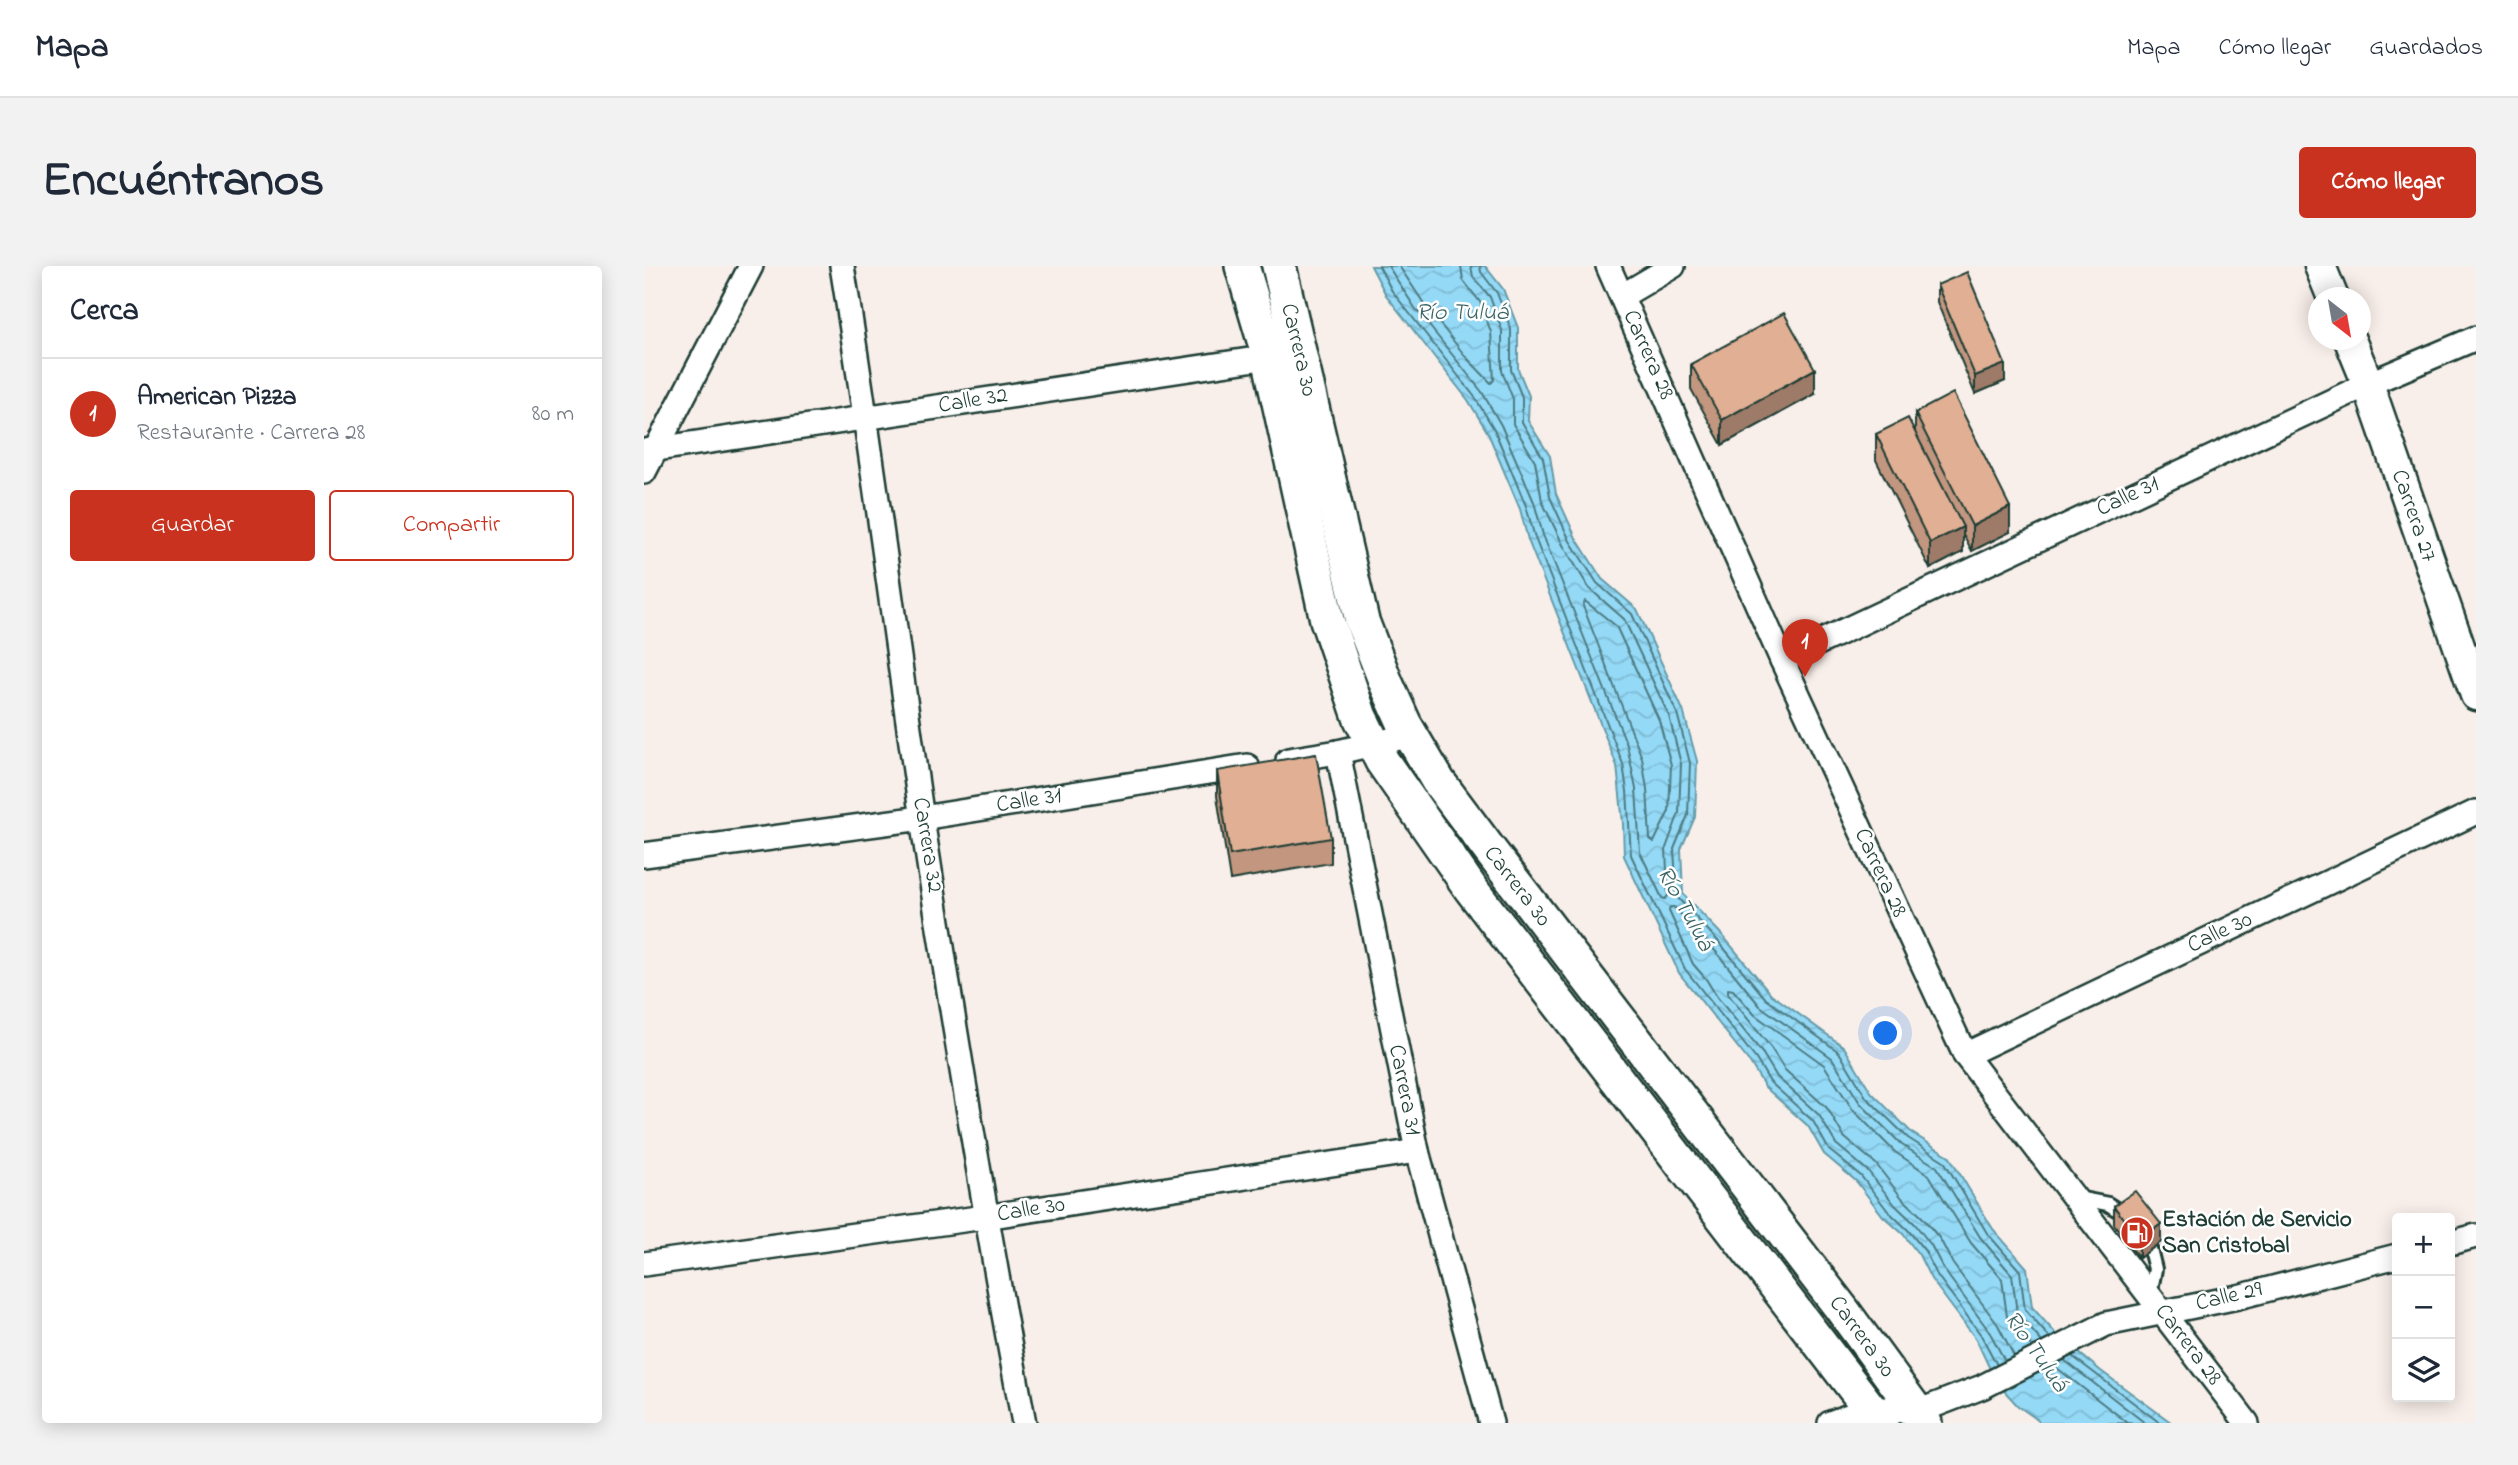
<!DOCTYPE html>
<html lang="es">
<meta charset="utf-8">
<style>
:root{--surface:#fff;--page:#f2f2f3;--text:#1f2937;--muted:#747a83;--line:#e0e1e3;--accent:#c8321e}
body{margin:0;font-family:"Indie Flower",sans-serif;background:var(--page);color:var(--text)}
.controls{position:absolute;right:21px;bottom:21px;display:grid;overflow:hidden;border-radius:7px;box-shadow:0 4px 18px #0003}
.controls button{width:63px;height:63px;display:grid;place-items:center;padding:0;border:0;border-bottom:2px solid var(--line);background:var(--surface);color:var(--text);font:35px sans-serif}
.compass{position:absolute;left:1664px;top:21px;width:63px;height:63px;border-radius:50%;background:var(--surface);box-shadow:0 4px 18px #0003;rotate:149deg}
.you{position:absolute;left:1242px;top:768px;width:24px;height:24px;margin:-18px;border:5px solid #fff;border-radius:50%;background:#1a73e8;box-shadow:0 0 0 10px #1a73e833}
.badge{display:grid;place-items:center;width:46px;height:46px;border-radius:50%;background:var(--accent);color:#fff;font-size:23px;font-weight:700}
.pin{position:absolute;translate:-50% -58px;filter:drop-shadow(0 2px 4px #0008)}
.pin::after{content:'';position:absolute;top:37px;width:24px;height:21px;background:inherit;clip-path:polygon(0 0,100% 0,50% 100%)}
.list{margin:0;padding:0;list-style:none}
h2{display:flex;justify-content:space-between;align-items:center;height:91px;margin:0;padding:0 28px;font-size:30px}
h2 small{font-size:23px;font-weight:400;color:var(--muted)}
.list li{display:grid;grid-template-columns:46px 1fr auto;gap:21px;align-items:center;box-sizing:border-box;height:112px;padding:0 28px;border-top:2px solid var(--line)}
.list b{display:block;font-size:26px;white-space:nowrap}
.list p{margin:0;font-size:23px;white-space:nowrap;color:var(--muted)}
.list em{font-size:23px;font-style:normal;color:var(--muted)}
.actions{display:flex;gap:14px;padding:21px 28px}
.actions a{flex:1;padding:16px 0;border:2px solid var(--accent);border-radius:7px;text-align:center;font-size:24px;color:var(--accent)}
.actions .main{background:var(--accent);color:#fff}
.icon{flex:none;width:38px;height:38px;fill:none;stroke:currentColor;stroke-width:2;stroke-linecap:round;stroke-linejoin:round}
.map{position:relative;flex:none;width:1832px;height:1157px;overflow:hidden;border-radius:7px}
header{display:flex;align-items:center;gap:42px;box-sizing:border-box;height:98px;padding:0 35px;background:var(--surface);border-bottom:2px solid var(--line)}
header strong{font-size:33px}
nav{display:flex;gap:38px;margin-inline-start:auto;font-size:24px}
.intro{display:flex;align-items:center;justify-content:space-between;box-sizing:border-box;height:168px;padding:0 42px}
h1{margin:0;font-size:49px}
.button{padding:18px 32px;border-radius:7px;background:var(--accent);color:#fff;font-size:24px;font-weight:700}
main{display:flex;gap:42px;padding:0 42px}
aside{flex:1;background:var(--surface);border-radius:7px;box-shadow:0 4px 18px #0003}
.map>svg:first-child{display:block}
.water{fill:url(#water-waves);stroke:#659ba8;stroke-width:2}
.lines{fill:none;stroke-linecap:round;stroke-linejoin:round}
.shore{stroke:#4e7b82;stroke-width:2}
.service-casing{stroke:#1f3d34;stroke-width:18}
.minor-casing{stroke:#1f3d34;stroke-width:28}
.tertiary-casing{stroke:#1f3d34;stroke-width:35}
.secondary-casing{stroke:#1f3d34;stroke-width:38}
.service{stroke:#fff;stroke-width:12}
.minor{stroke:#fff;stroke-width:23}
.tertiary{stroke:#fff;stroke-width:30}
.secondary{stroke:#fff;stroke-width:33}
.wall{fill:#c2967f;stroke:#1f3d34;stroke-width:2}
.shaded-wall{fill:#9e7a68;stroke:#1f3d34;stroke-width:2}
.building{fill:#e1af94;stroke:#1f3d34;stroke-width:2}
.labels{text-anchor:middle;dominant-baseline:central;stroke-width:5;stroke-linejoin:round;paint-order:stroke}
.street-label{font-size:23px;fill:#1f3d34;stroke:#fff}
.poi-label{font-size:23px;font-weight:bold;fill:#1f3d34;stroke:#fff;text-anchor:start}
.water-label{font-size:24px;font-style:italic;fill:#3c6464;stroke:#fff}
</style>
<header>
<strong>Mapa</strong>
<nav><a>Mapa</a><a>Cómo llegar</a><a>Guardados</a></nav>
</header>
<div class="intro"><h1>Encuéntranos</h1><a class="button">Cómo llegar</a></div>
<main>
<aside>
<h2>Cerca<small></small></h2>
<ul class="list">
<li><span class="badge">1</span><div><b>American Pizza</b><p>Restaurante · Carrera 28</p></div><em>80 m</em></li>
</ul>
<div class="actions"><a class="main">Guardar</a><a>Compartir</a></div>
</aside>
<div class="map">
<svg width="1832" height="1157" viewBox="0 0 1832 1157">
<defs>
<pattern id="water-waves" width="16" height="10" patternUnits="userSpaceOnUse" patternTransform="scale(1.75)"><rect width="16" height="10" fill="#94d9f6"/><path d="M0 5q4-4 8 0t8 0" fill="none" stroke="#7fbbd4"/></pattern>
</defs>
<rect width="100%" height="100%" fill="#f9efea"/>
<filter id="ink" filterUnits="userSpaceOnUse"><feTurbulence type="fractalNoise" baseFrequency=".0143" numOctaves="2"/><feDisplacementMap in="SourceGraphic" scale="14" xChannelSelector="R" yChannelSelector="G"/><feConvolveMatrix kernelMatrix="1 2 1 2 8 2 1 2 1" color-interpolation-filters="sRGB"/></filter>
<g filter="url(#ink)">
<!-- water -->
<path class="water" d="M727 0H841L859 23 874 62V103L885 130 884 155 906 190 912 228 932 272 958 313 993 343 1039 444 1053 495 1051 551 1037 583 1039 628 1079 670 1127 728 1200 781 1227 826 1268 867 1305 890 1349 963 1383 1002 1388 1041 1412 1068 1457 1105 1528 1157H1395L1394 1154 1374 1140 1352 1116 1332 1073 1287 1013 1275 989 1259 968 1239 950 1212 915 1180 888 1164 860 1121 821 1107 798 1035 707 980 590 979 558 973 500 884 274 876 243 844 167 824 134 742 29Z"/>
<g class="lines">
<!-- shore -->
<g class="shore">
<path d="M735 0 748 25 830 130 850 163 882 240 891 272 979 498 983 525 987 589 1041 703 1112 793 1126 816 1169 855 1185 884 1217 910 1244 945 1264 964 1281 985 1293 1009 1337 1069 1353 1099"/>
<path d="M744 0 771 42 838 126 857 159 890 236 899 269 983 479 992 523 996 586 1018 632 1021 633 1024 630 1022 582 1035 547 1037 498 1025 450 980 353 945 322 919 279 898 235 891 195 869 158V133L858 105V64L846 31 829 11 827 0"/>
<path d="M755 0 779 36 822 91 847 117 850 114 847 66 836 36 819 14 817 0"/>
<path d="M836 0 837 6 853 27 867 63V104L878 131V156L899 192 906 231 926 275 953 317 988 348 1033 447 1046 497 1044 549 1030 583 1033 631 1074 675 1122 733 1195 786 1222 831 1264 872 1300 895 1343 967 1376 1005 1381 1044 1406 1072"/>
<path d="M941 335 972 360 1015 454 1027 499 1025 545 1010 576 1006 573 1003 523 998 492 939 340Z"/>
<path d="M1370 1090 1354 1059 1309 998 1296 973 1278 951 1258 932 1232 898 1200 871 1183 842 1141 804 1127 782 1084 728V723L1089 724 1111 749 1180 799 1209 844 1251 886 1285 909 1327 977 1358 1013 1363 1051 1388 1081"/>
<path d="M1428 1090 1516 1157"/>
<path d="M1420 1094 1501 1157"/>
<path d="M1361 1095 1345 1065 1300 1004 1287 979 1271 958 1251 939 1224 905 1192 878 1175 849 1133 811 1119 788 1073 731 1062 713 1049 698 1025 645 1026 641H1030L1068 681 1116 740 1188 792 1216 837 1258 879 1293 901 1336 971 1368 1009 1373 1047 1398 1076"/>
<path d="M1409 1099 1484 1157"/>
</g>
<defs>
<g id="service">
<path d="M1433 932 1464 938 1481 949"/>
<path d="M1506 983 1511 1003 1506 1029"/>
</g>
<g id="minor">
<path d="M198 0C228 184 251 369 278 553 309 755 342 956 380 1157"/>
<path d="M964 0 1138 394 1321 789 1603 1157"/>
<path d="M978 30 1029 0"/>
<path d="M0 185 625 91 637 92"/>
<path d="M0 206 107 0"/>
<path d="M1138 394 1724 118 1832 72"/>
<path d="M694 486 773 885 847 1157"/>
<path d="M644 494 694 486 768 469"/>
<path d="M0 589 278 552 603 500"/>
<path d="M1321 789 1832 546"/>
<path d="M1806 977 1832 970"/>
<path d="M0 998 341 951 773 885"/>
<path d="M1186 1157 1226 1142 1273 1146 1338 1121 1462 1058 1594 1031 1753 990"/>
</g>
<g id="tertiary">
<path d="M1676 0 1689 32"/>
<path id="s1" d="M1706 74 1724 118 1832 429"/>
</g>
<g id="secondary">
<path d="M598 0 625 91 683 354 716 451 738 495 827 623 1237 1157"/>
<path id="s2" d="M635 0 718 355 742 417 761 459 794 515 847 586 1197 1042 1281 1157"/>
</g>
</defs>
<!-- service casing -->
<use href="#service" class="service-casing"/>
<!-- minor casing -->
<use href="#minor" class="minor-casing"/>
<!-- tertiary casing -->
<use href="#tertiary" class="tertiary-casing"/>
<!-- secondary casing -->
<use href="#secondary" class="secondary-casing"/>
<!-- service -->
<use href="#service" class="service"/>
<!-- minor -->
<use href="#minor" class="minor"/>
<!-- tertiary -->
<use href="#tertiary" class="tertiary"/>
<!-- secondary -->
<use href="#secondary" class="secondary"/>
</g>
<!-- wall -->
<g class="wall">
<path d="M1293 19 1361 115 1331 128 1293 36Z"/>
<path d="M1047 98 1171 128 1078 179 1047 123Z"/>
<path d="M1271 147 1366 266 1328 285 1319 268V286L1286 303 1232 194V168L1271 165Z"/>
<path d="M573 505 687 572V597L586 614 573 530Z"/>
<path d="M1470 940 1517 976 1495 992 1470 958Z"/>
</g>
<!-- shaded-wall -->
<g class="shaded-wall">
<path d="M1361 98V115L1331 128V110Z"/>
<path d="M1171 103V128L1078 179V154Z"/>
<path d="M1366 241V266L1328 285V260Z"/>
<path d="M1319 261V286L1286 303V277Z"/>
<path d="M1517 958V976L1495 992V974Z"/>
</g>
<!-- building -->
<g class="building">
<path d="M1323 6 1361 98 1331 110 1293 19Z"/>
<path d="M1140 47 1171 103 1078 154 1047 98Z"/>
<path d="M1309 127 1366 241 1328 260 1271 147Z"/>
<path d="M1264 152 1319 261 1286 277 1232 168Z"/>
<path d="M672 488 687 572 586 589 573 505Z"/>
<path d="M1491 925 1517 958 1495 974 1470 940Z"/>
</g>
</g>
<!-- icons -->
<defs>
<symbol id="fuel-disc" viewBox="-11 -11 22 22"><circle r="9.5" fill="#c8321e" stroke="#fff"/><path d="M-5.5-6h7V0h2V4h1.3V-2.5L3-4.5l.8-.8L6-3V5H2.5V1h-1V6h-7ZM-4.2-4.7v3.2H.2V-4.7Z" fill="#fff"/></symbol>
</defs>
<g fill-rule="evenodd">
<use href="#fuel-disc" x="1474" y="948" width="38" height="38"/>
</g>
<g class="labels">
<!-- street labels -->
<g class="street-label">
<text stroke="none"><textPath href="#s2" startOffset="86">Carrera 30</textPath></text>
<text transform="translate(1004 89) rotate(66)">Carrera 28</text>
<text transform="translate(329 135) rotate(-9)">Calle 32</text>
<text transform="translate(1484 231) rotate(-25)">Calle 31</text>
<text stroke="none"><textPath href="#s1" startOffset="187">Carrera 27</textPath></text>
<text transform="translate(385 535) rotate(-9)">Calle 31</text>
<text transform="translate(283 579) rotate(81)">Carrera 32</text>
<text transform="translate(1236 607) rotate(65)">Carrera 28</text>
<text stroke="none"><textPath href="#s2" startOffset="674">Carrera 30</textPath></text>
<text transform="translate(1576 667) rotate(-25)">Calle 30</text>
<text transform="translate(760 824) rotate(79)">Carrera 31</text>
<text transform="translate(387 944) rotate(-9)">Calle 30</text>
<text transform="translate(1585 1031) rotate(-13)">Calle 29</text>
<text stroke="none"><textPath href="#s2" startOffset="1241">Carrera 30</textPath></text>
<text transform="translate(1544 1079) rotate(53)">Carrera 28</text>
</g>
<!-- poi labels -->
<g class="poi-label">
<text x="1518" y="954">Estación de Servicio<tspan x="1518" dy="26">San Cristobal</tspan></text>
</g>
<!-- water labels -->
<g class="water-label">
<text x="818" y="47">Río Tuluá</text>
<text transform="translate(1040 643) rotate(61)">Río Tuluá</text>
<text transform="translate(1391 1086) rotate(55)">Río Tuluá</text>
</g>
</g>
</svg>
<div class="controls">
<button>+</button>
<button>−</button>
<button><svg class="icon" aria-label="layers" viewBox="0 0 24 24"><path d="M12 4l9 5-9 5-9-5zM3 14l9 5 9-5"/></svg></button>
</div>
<svg class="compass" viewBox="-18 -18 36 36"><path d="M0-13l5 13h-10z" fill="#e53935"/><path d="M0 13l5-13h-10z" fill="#747a83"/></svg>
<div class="you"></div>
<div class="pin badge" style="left:1161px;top:411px">1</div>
</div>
</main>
